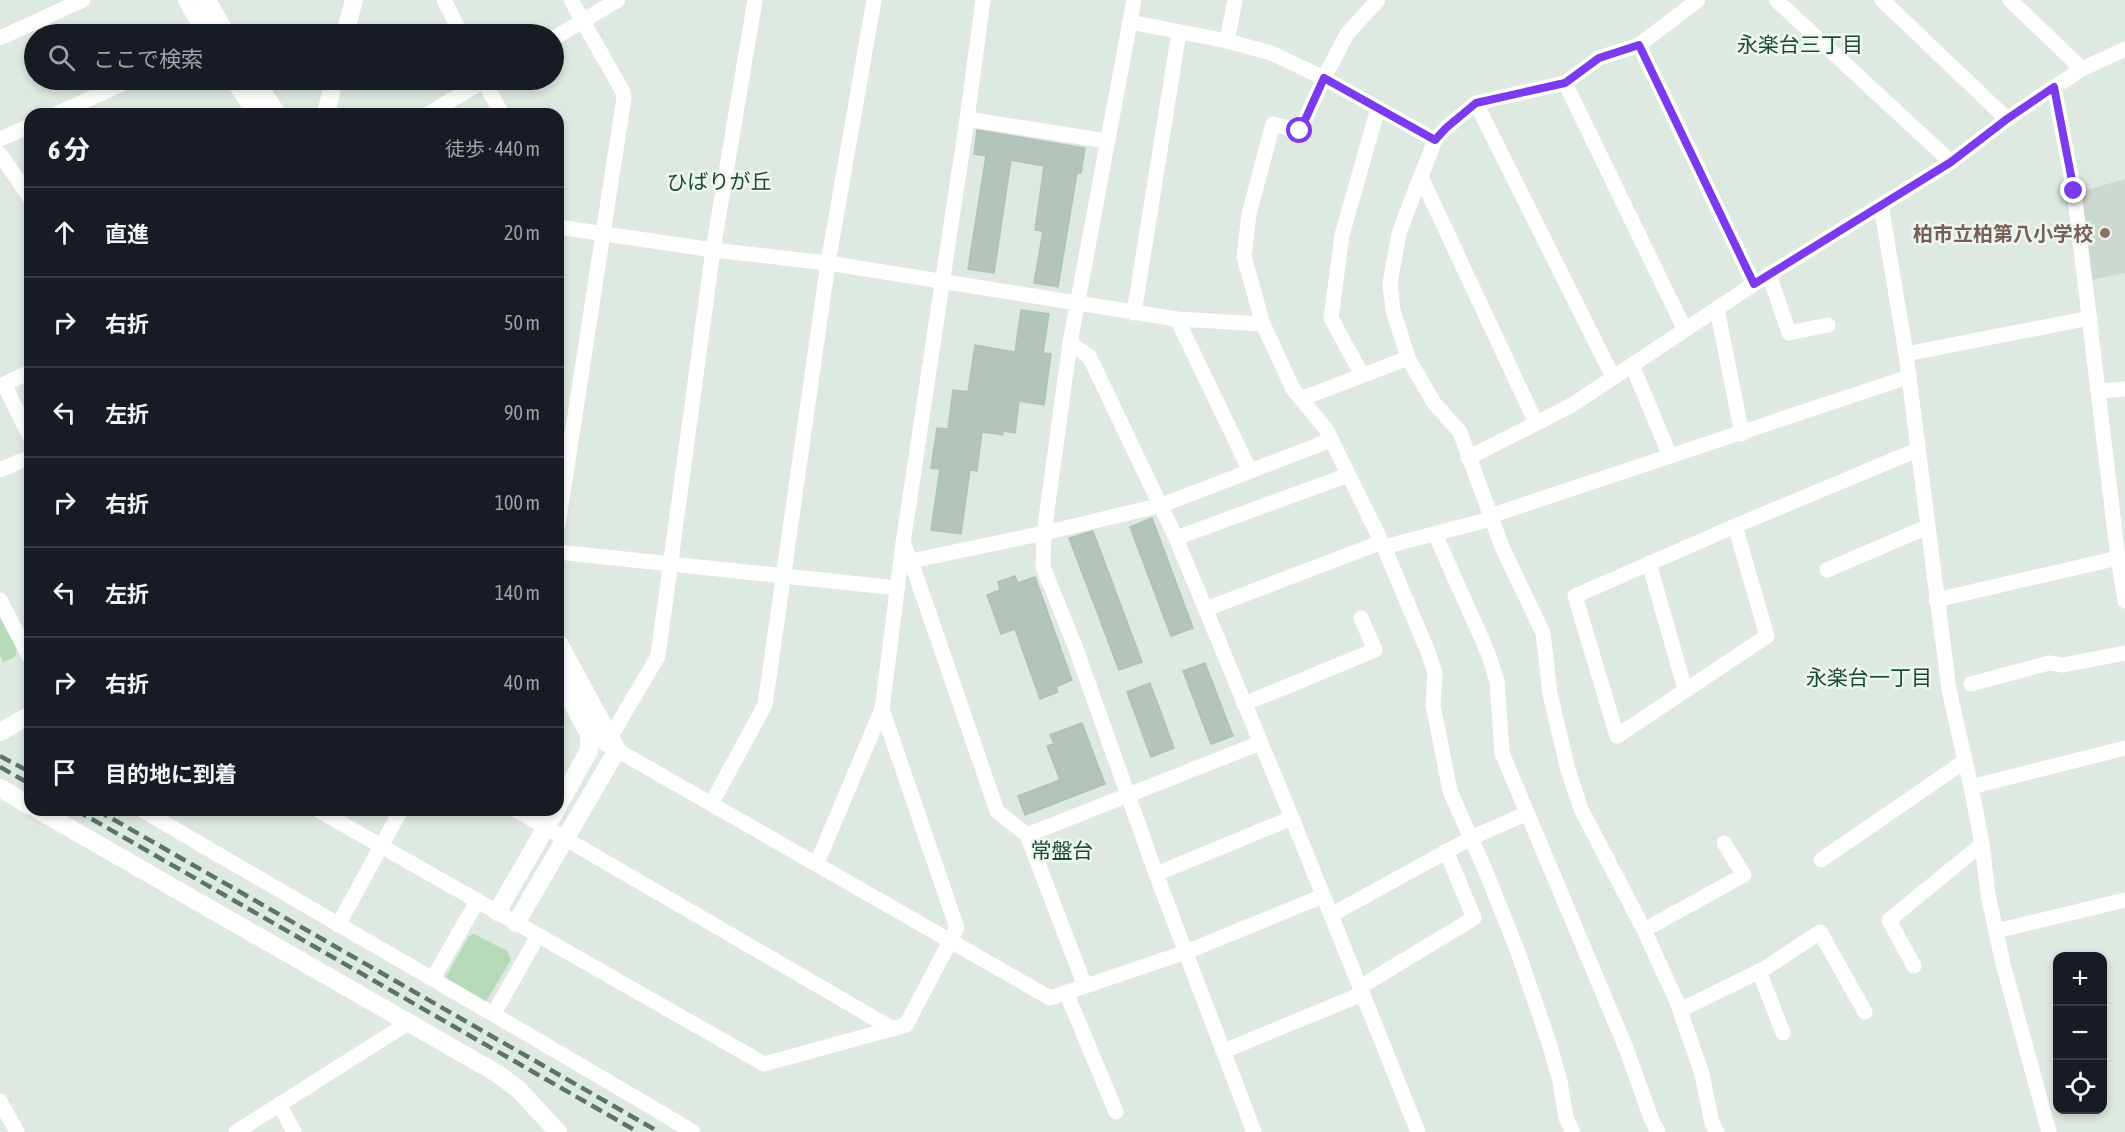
<!DOCTYPE html>
<html lang="ja">
<meta charset="utf-8">
<style>
:root{--surface:#171b24;--page:#242831;--text:#f1f3f6;--muted:#9ea1a6;--line:#363941}
body{margin:0;font-family:"Asap Condensed","Noto Sans JP",sans-serif;background:var(--page);color:var(--text)}
.controls{position:absolute;right:18px;bottom:18px;display:grid;overflow:hidden;border-radius:12px;box-shadow:0 3px 9px #0003}
.controls button{width:54px;height:54px;display:grid;place-items:center;padding:0;border:0;border-bottom:2px solid var(--line);background:var(--surface);color:var(--text);font:30px sans-serif}
.stop{position:absolute;width:18px;height:18px;margin:-14px;border:4px solid #7c3aed;border-radius:50%;background:#fff}
.stop.end{background:#7c3aed;border-color:#fff;box-shadow:0 2px 6px #0008}
.list{margin:0;padding:0;list-style:none}
h2{display:flex;justify-content:space-between;align-items:center;height:78px;margin:0;padding:0 24px;font-size:26px}
h2 small{font-size:20px;font-weight:400;color:var(--muted)}
.list li{display:grid;grid-template-columns:39px 1fr auto;gap:18px;align-items:center;box-sizing:border-box;height:90px;padding:0 24px;border-top:2px solid var(--line)}
.list b{display:block;font-size:22px;white-space:nowrap}
.list em{font-size:20px;font-style:normal;color:var(--muted)}
.icon{flex:none;width:33px;height:33px;fill:none;stroke:currentColor;stroke-width:2;stroke-linecap:round;stroke-linejoin:round}
.map{position:relative;flex:none;width:2125px;height:1132px;overflow:hidden}
.search{position:absolute;background:var(--surface);box-shadow:0 3px 9px #0003;left:24px;top:24px;width:540px;height:66px;display:flex;align-items:center;gap:15px;box-sizing:border-box;padding:0 21px;border-radius:33px;color:var(--muted);font-size:22px}
.panel{position:absolute;background:var(--surface);box-shadow:0 3px 9px #0003;left:24px;top:108px;width:540px;height:708px;border-radius:18px}
.map>svg:first-child{display:block}
.built{fill:#ccd9d0}
.green{fill:#b6dab9}
.building{fill:#b3c4ba;stroke:#b0c2b7;stroke-width:1.5}
.lines{fill:none;stroke-linecap:round;stroke-linejoin:round}
.minor{stroke:#fff;stroke-width:15}
.tertiary{stroke:#fff;stroke-width:18}
.rail{stroke:#5a7468;stroke-width:4.5;stroke-dasharray:12 6;stroke-linecap:butt}
.route{stroke:#7c3aed;stroke-width:8}
.education-dot{fill:#8d6e63;stroke:#eef6f0;stroke-width:2}
.labels{text-anchor:middle;dominant-baseline:central;stroke-width:5;stroke-linejoin:round;paint-order:stroke}
.education-label{font-size:20px;font-weight:bold;fill:#785e54;stroke:#eef6f0;text-anchor:end}
.neighbourhood-label{font-size:21px;fill:#1c4936;stroke:#eef6f0}
</style>
<div class="map">
<svg width="2125" height="1132" viewBox="0 0 2125 1132">
<rect width="100%" height="100%" fill="#dee9e2"/>
<!-- built -->
<path class="built" d="M2125 179V273L2091 280 2080 192Z"/>
<!-- green -->
<g class="green">
<path d="M0 618 17 649 15 657 3 662 0 655Z"/>
<path d="M474 934 507 951 511 960 485 1003 444 980 469 936Z"/>
</g>
<!-- building -->
<g class="building">
<path d="M977 130 1085 148 1081 173H1077L1058 287 1034 283 1043 231 1035 230 1044 166 1011 160 994 273 968 269 986 156 974 154Z"/>
<path d="M1021 310 1049 314 1043 353 1051 354 1044 405 1019 401 1015 433 1003 431V435L982 432 977 471 970 470 961 534 931 530 940 469 931 468 937 428 948 429 953 390 968 392 975 345 1015 352Z"/>
<path d="M1152 518 1193 628 1171 636 1130 527Z"/>
<path d="M1093 531 1142 662 1119 670 1069 538Z"/>
<path d="M1015 576 1018 583 1035 577 1072 680 1056 687 1058 692 1040 699 1015 629 1001 634 987 595 1000 590 998 582Z"/>
<path d="M1205 663 1233 736 1211 744 1183 671Z"/>
<path d="M1150 683 1174 748 1151 757 1127 692Z"/>
<path d="M1082 723 1105 784 1025 815 1018 796 1060 780 1047 746 1054 744 1050 735Z"/>
</g>
<g class="lines">
<!-- minor -->
<g class="minor">
<path d="M444 0 461 34"/>
<path d="M1134 0 1070 343 1044 533 1043 567 1075 646 1156 874 1254 1132"/>
<path d="M1378 0 1347 34 1324 78 1300 131 1273 124 1249 214 1244 257 1250 278 1263 324 1293 389 1326 429 1384 547 1428 652 1435 673 1433 705 1450 791 1486 872 1518 952 1549 1043 1560 1081 1566 1118 1573 1132"/>
<path d="M1698 0 1639 45 1599 58 1565 83 1476 103 1446 128 1435 140 1410 204 1399 234 1390 283 1393 310 1408 358 1434 403 1460 432 1502 547 1543 633 1550 694 1568 770 1581 809 1644 930 1677 1002 1702 1074 1712 1123 1717 1132"/>
<path d="M1776 0 1951 162"/>
<path d="M1882 0 2007 119"/>
<path d="M2010 0 2082 69"/>
<path d="M1130 22 1227 41 1271 53 1324 78 1435 140"/>
<path d="M0 38 83 0"/>
<path d="M554 38 618 0"/>
<path d="M1227 41 1235 0"/>
<path d="M1639 45 1754 284"/>
<path d="M483 80 502 114"/>
<path d="M1565 83 1685 330"/>
<path d="M2054 87 2074 191 2118 558 2125 601"/>
<path d="M1476 103 1613 377"/>
<path d="M56 114 131 80"/>
<path d="M428 114 485 80"/>
<path d="M967 119 1107 141"/>
<path d="M0 139 30 126"/>
<path d="M0 154 30 198"/>
<path d="M1421 177 1536 423"/>
<path d="M1881 205 1906 354 1949 690 1971 787 1982 844 1988 894 2003 964 2049 1132"/>
<path d="M558 227 713 250 828 263 1177 319 1263 324"/>
<path d="M1769 274 1789 333 1828 325"/>
<path d="M1717 309 1742 434"/>
<path d="M1134 313 1179 32"/>
<path d="M1177 319 1250 471"/>
<path d="M1070 343 1089 356 1176 538 1292 818 1418 1132"/>
<path d="M1906 354 2090 318"/>
<path d="M1632 365 1670 456"/>
<path d="M30 372 4 384 30 437"/>
<path d="M1362 375 1331 318 1342 235 1378 108"/>
<path d="M2100 391 2125 389"/>
<path d="M1301 399 1408 358"/>
<path d="M1468 458 1572 405 1754 284 1951 162 2007 119 2054 87 2082 69 2125 49"/>
<path d="M0 470 30 457"/>
<path d="M1490 516 1908 377"/>
<path d="M558 525 624 98 623 92 571 0"/>
<path d="M1735 526 1767 636 1617 736 1575 596 1735 526 1917 450"/>
<path d="M1435 534 1488 653 1497 681 1502 753 1626 1048 1651 1118 1658 1132"/>
<path d="M1176 538 1348 475"/>
<path d="M903 543 911 561 997 811 1027 835 1085 986"/>
<path d="M1384 547 1491 519"/>
<path d="M558 552 897 588"/>
<path d="M911 561 1044 533 1162 505 1331 440"/>
<path d="M1649 563 1685 689"/>
<path d="M1827 570 1927 527"/>
<path d="M0 600 30 658"/>
<path d="M1936 600 2118 558"/>
<path d="M1206 609 1382 542"/>
<path d="M1971 684 2049 663 2063 665 2125 653"/>
<path d="M1244 704 1375 650 1361 618"/>
<path d="M589 734 1050 998 1186 952 1323 896"/>
<path d="M610 738 658 656 713 250 755 0"/>
<path d="M1971 787 2125 748"/>
<path d="M711 804 765 705 828 263 874 0"/>
<path d="M142 810C326 918 511 1023 693 1132"/>
<path d="M318 810 764 1064 906 1025 957 928 882 709"/>
<path d="M516 810 893 1029"/>
<path d="M1027 835 1260 743"/>
<path d="M1821 860 1965 761"/>
<path d="M817 863 882 709 903 543 967 119 983 0"/>
<path d="M1156 874 1292 818"/>
<path d="M1331 915 1471 838 1527 813"/>
<path d="M338 925 401 810"/>
<path d="M1644 930 1744 875 1724 843"/>
<path d="M1996 931 2125 900"/>
<path d="M1914 966 1889 920 1982 844"/>
<path d="M1759 971 1783 1033"/>
<path d="M433 978 478 900"/>
<path d="M1360 987 1474 918 1446 851"/>
<path d="M1066 992 1116 1112"/>
<path d="M1680 1010 1764 969 1820 932 1865 1012"/>
<path d="M494 1013 538 936"/>
<path d="M1224 1051 1362 994"/>
<path d="M0 1101 17 1132"/>
<path d="M279 1104 294 1132"/>
<path d="M236 1132 408 1023"/>
</g>
<!-- tertiary -->
<g class="tertiary">
<path d="M187 0 206 34"/>
<path d="M207 0 226 34"/>
<path d="M345 34 354 0"/>
<path d="M234 80 257 114"/>
<path d="M255 80 277 114"/>
<path d="M326 114 334 80"/>
<path d="M558 677 589 734V751L558 806"/>
<path d="M0 732 30 715"/>
<path d="M0 788 30 806"/>
<path d="M38 810 498 1074 519 1090 558 1132"/>
<path d="M497 912 556 810"/>
<path d="M516 923 617 750 558 642"/>
</g>
<!-- rail -->
<g class="rail">
<path d="M0 756 30 772"/>
<path d="M0 767 30 784"/>
<path d="M76 810 638 1132"/>
<path d="M97 810 659 1132"/>
</g>
</g>
<g class="lines">
<!-- route -->
<path class="route" d="M1300 131 1324 78 1435 140 1446 128 1476 103 1565 83 1599 58 1639 45 1754 284 1951 162 2007 119 2054 87 2074 191"/>
</g>
<!-- markers -->
<circle class="education-dot" cx="2105" cy="233" r="6"/>
<g class="labels">
<!-- education labels -->
<g class="education-label">
<text x="2093" y="233">柏市立柏第八小学校</text>
</g>
<!-- neighbourhood labels -->
<g class="neighbourhood-label">
<text x="1800" y="44">永楽台三丁目</text>
<text x="719" y="181">ひばりが丘</text>
<text x="1869" y="677">永楽台一丁目</text>
<text x="1062" y="850">常盤台</text>
</g>
</g>
</svg>
<div class="controls">
<button>+</button>
<button>−</button>
<button><svg class="icon" aria-label="locate" viewBox="0 0 24 24"><circle cx="12" cy="12" r="6"/><path d="M12 2v4M12 18v4M2 12h4M18 12h4"/></svg></button>
</div>
<div class="stop" style="left:1300px;top:131px"></div>
<div class="stop end" style="left:2074px;top:191px"></div>
<div class="search"><svg class="icon" aria-label="search" viewBox="0 0 24 24"><circle cx="10" cy="10" r="6"/><path d="M15 15l6 6"/></svg>ここで検索</div>
<section class="panel">
<h2>6 分<small>徒歩 · 440 m</small></h2>
<ul class="list">
<li><svg class="icon" aria-label="ahead" viewBox="0 0 24 24"><path d="M12 20V5M6 11l6-6 6 6"/></svg><div><b>直進</b></div><em>20 m</em></li>
<li><svg class="icon" aria-label="right" viewBox="0 0 24 24"><path d="M7 20v-9h11M14 6l5 5-5 5"/></svg><div><b>右折</b></div><em>50 m</em></li>
<li><svg class="icon" aria-label="left" viewBox="0 0 24 24"><path d="M17 20v-9H6M10 6l-5 5 5 5"/></svg><div><b>左折</b></div><em>90 m</em></li>
<li><svg class="icon" aria-label="right" viewBox="0 0 24 24"><path d="M7 20v-9h11M14 6l5 5-5 5"/></svg><div><b>右折</b></div><em>100 m</em></li>
<li><svg class="icon" aria-label="left" viewBox="0 0 24 24"><path d="M17 20v-9H6M10 6l-5 5 5 5"/></svg><div><b>左折</b></div><em>140 m</em></li>
<li><svg class="icon" aria-label="right" viewBox="0 0 24 24"><path d="M7 20v-9h11M14 6l5 5-5 5"/></svg><div><b>右折</b></div><em>40 m</em></li>
<li><svg class="icon" aria-label="arrive" viewBox="0 0 24 24"><path d="M6 21V4h12l-3 4 3 4H6"/></svg><div><b>目的地に到着</b></div></li>
</ul>
</section>
</div>
